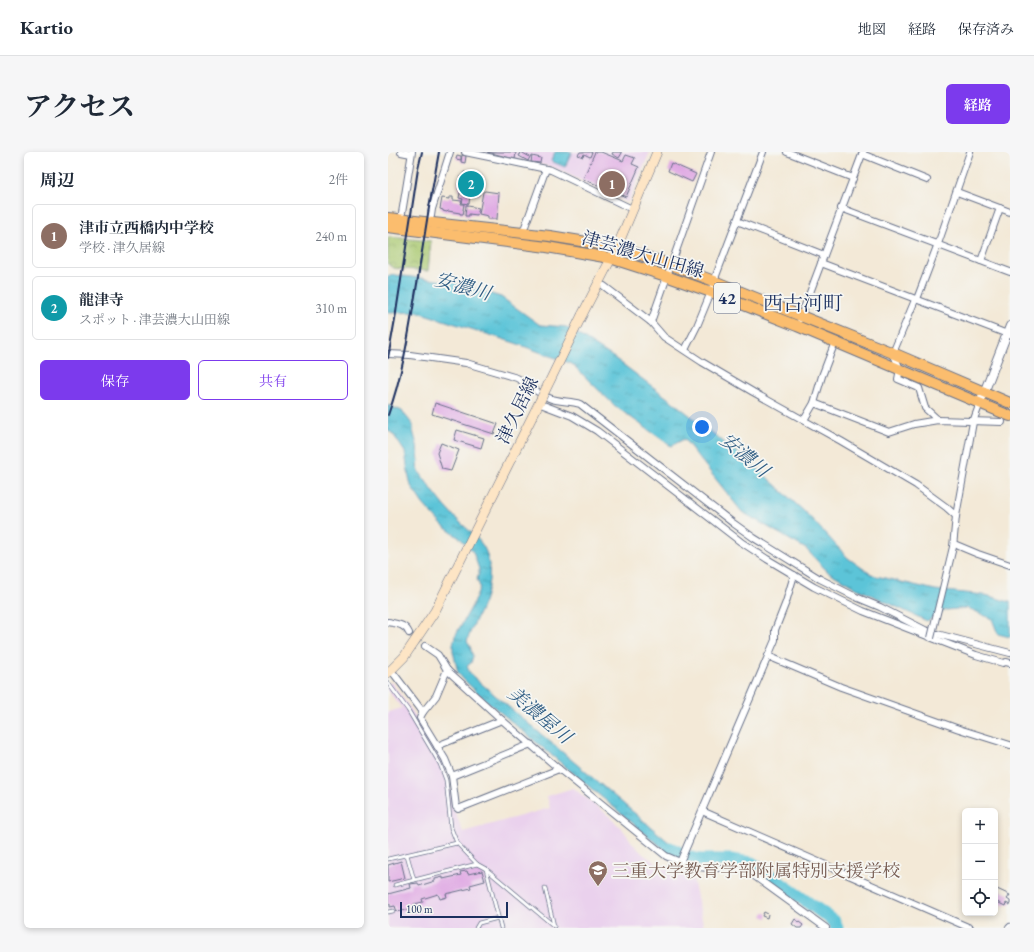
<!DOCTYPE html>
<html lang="ja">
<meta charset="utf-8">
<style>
:root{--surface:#fff;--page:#f6f6f7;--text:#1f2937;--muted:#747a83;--line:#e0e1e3;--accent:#7c3aed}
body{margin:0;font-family:"EB Garamond","Noto Serif JP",serif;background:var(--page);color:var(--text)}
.controls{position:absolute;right:12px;bottom:12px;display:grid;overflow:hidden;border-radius:6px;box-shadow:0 2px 6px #0003}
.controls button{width:36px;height:36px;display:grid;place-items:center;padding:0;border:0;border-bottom:1px solid var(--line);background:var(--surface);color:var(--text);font:20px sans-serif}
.scale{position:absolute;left:12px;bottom:10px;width:108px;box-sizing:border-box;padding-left:4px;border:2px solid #1b2f5e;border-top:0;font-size:11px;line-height:14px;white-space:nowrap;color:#1b2f5e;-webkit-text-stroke:3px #f6f6f2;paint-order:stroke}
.you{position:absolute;left:314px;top:275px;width:14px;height:14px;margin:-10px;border:3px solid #fff;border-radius:50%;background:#1a73e8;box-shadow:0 0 0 6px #1a73e833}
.badge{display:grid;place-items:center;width:26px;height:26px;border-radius:50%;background:var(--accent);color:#fff;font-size:13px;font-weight:700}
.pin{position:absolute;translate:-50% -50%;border:2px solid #fff;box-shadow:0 1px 4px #0006}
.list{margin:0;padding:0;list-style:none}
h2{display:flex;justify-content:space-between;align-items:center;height:52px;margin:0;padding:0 16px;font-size:17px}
h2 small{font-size:13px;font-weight:400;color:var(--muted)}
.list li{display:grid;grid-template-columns:26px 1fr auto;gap:12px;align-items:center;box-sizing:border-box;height:64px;margin:0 8px 8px;padding:0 8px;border:1px solid var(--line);border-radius:6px}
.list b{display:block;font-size:15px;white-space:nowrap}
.list p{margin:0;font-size:13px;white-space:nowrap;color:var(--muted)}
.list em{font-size:13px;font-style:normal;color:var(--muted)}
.actions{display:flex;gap:8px;padding:12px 16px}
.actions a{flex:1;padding:9px 0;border:1px solid var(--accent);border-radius:6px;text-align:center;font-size:14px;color:var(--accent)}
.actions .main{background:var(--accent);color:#fff}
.icon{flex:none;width:22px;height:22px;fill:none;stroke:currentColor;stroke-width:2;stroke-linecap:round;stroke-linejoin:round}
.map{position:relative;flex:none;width:622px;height:776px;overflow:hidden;border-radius:6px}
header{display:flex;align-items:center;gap:24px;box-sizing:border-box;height:56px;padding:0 20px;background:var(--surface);border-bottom:1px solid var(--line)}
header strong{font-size:19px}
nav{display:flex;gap:22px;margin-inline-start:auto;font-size:14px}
.intro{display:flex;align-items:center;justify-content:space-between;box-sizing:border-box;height:96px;padding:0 24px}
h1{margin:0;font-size:28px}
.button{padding:10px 18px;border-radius:6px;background:var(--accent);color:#fff;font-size:14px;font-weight:700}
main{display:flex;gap:24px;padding:0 24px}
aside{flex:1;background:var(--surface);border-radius:6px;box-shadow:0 2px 6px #0003}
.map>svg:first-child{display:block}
.built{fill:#ead1ed}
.park{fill:url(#park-crowns);stroke:#627c68}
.water{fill:url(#water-ripples);stroke:#3b7a9b}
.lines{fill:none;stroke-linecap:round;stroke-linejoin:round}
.river{stroke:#5bc4d8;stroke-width:13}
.building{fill:#dfa7e3}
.minor-tunnel{stroke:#c8c4bf;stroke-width:6;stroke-dasharray:6 3;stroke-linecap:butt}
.service-casing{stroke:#677088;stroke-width:4.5}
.minor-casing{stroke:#677088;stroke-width:8}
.tertiary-casing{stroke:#677088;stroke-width:10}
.secondary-casing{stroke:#677088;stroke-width:10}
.primary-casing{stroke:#677088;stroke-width:12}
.service{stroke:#fff;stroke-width:3}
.minor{stroke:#fff;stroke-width:6}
.tertiary{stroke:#fff;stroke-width:8}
.secondary{stroke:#fde5c5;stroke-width:9}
.primary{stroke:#fbbd6e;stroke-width:10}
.rail{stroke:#1b2f5e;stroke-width:2}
.minor-bridge-casing{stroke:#677088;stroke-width:8;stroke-linecap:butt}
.secondary-bridge-casing{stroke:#677088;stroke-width:10;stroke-linecap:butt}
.minor-bridge{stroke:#fff;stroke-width:6}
.secondary-bridge{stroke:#fde5c5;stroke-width:9}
.labels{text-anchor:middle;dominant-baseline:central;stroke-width:3.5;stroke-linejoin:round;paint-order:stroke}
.shield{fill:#f6f6f2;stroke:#5d6b8a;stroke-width:1}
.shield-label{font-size:17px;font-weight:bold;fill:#1b2f5e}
.street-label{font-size:18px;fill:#1b2f5e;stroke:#f6f6f2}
.education-label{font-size:18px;fill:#785e54;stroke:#f6f6f2;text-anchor:start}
.water-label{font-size:19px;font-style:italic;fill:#2e5c83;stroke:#f6f6f2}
.quarter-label{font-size:20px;fill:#1b2f5e;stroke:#f6f6f2}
</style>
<header>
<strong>Kartio</strong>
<nav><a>地図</a><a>経路</a><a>保存済み</a></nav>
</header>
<div class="intro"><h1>アクセス</h1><a class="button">経路</a></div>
<main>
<aside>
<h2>周辺<small>2件</small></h2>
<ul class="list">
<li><span class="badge" style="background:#8d6e63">1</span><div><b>津市立西橋内中学校</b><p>学校 · 津久居線</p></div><em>240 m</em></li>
<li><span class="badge" style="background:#0f9aa8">2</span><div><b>龍津寺</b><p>スポット · 津芸濃大山田線</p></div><em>310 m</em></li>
</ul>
<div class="actions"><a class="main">保存</a><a>共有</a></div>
</aside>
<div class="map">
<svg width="622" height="776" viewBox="0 0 622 776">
<defs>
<pattern id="park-crowns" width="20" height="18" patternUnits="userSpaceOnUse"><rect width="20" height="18" fill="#aac971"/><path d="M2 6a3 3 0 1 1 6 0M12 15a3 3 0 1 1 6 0" fill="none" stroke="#8aa460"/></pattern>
<pattern id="water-ripples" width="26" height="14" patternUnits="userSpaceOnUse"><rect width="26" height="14" fill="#5bc4d8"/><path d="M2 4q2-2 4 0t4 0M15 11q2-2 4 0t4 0" fill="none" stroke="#4aa0b2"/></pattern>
</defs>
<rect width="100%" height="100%" fill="#f6f6f2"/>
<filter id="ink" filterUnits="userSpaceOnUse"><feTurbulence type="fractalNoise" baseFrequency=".025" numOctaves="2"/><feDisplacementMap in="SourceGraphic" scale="8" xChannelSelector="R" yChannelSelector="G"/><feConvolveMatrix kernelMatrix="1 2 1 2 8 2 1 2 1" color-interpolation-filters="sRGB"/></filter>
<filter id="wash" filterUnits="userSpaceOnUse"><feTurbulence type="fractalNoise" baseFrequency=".012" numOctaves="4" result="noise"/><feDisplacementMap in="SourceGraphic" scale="16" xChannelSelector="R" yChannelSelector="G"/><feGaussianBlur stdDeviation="0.9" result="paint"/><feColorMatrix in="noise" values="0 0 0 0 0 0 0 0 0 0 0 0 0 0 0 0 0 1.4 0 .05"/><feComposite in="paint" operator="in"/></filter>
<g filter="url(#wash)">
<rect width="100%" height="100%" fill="#f3e9d7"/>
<!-- built -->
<g class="built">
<path d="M95 0H262L241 49 238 50 165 15Z"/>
<path d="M3 530 22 556 54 610 60 627 66 658 75 680 162 656 159 644 185 636 221 664 235 678 246 693 255 702 261 706 275 716 304 722 316 776H0V560L14 556 0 539V533Z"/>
</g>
<!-- park -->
<path class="park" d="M0 85 43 89 40 119 5 116 0 112Z"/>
<!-- water -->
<g class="water">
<path d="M167 0H184L177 15 163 9Z"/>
<path d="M7 123 65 130 113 145 152 173 178 175 225 205 285 250 370 317 420 363 460 406 484 423 547 438 597 443 622 450V485L610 482 604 467 580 456 557 458 539 469 468 436 439 419 418 397 354 360 296 287 283 294 227 254 184 212 127 191 30 160 0 161V124Z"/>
<path d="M0 253 14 259 25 273V279L29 293 31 309 29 315 32 321C42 335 52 349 64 362 73 373 94 387 98 400 103 414 102 429 98 443 94 459 83 474 79 490 84 495 82 498 85 504L83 511 79 514 82 522 283 692 294 698 290 706 280 700 266 689 93 544 76 528 70 521 65 499V493L67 484 84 454 92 435 89 427 91 421V417L85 400 73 387 56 375 35 352 23 334 20 320 17 300 5 282 0 278Z"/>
</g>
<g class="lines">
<!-- river -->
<path class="river" d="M282 696 300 705 312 708H343L364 711 446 769 449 776"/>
</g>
<g id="blocks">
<!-- building -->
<g class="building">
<path d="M99 0H124L128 1 127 7Z"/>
<path d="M133 0 142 5 140 9 131 4Z"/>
<path d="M192 0H204L202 5 196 2 195 5 190 3Z"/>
<path d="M207 0H213L235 9 238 3 247 6 244 12 251 15 238 45 195 27Z"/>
<path d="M225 0H232L234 1 231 6 224 2Z"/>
<path d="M69 3 73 4V8L68 7Z"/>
<path d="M74 3 78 4 77 11 73 10Z"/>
<path d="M144 4 153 6 152 11 143 10Z"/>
<path d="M283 11 308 22 304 30 280 19Z"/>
<path d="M76 20 94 24 93 30 95 31 94 37H92L91 43 71 38 72 33H70L72 25H74Z"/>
<path d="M97 39 111 41 109 67H100V64L91 62 95 40Z"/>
<path d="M75 40 82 41 81 52 74 51 75 47 71 46 72 41Z"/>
<path d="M61 45H65V48L74 49 73 52H76L75 58H76L75 62H72V61L60 59 59 60 55 59V58L52 57 54 46 61 47Z"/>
<path d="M78 53H80V54L91 56 89 63 81 62V64H77Z"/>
<path d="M47 251 110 272 106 282 44 262Z"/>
<path d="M69 278 96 286 93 296 66 288Z"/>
<path d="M53 291 71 298 63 319 54 317 49 301Z"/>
<path d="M13 709 17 726 0 730V713Z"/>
<path d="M79 719 80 722 94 719 97 729 82 733 83 736 58 742 59 745 52 747 50 742 34 747 35 750 26 752 27 756 9 760 7 754 2 755V752H0V742L23 736 22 732 30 731 31 734 47 729V727L55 725V727L73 723 72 720Z"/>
<path d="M609 737 622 743 619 747 622 749V753L618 751 617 754 607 749V742Z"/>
<path d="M376 760 380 762 379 766 374 764Z"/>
<path d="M407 767 415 773 413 776H409L404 772Z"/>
</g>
</g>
</g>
<g filter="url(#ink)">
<use href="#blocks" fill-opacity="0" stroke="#677088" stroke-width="1"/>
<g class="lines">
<!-- minor-tunnel -->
<path class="minor-tunnel" d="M21 481 37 494"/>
<defs>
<g id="service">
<path d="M0 531 20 558 52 612 58 628 63 676 69 691 89 712 98 717 166 774"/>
<path d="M19 703 26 728"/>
<path d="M0 707 69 691"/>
<path d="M98 717 113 776"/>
<path d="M7 733 89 712"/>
<path d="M157 736 166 774"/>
<path d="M0 760 5 759"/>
<path d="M88 776 91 771 110 766"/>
</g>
<g id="minor">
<path d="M13 0 23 2"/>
<path d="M77 0 163 18 244 57"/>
<path d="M399 0 465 26"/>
<path d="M474 2 539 28"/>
<path d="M569 40 622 60"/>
<path d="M453 56 622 120"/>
<path d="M14 61 24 0"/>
<path d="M43 64 44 57 62 0"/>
<path d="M349 69 436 103"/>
<path d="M135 80 158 17"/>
<path d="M593 109 612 56"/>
<path d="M433 111 622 183"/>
<path d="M216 134 263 170 276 185 314 210 365 240 453 289 528 333 558 355 568 364"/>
<path d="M529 147 551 89 582 0"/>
<path d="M527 148 505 201 512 217 510 227 531 236 537 256 550 268"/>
<path d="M412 167 475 0"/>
<path d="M263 170 323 0"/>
<path d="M297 198 309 174 323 140 326 129 375 0"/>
<path d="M0 202 22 203 78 211 129 226C140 232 149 241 161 246 171 250 182 249 192 252L345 371 366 386 432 427 468 445 492 455 537 478 549 482 622 501"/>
<path d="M150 251 184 264 209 279 353 390 379 407 426 435 475 459 588 503 615 511 618 510 622 511"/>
<path d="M426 251 501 280 526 272 550 268 614 270"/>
<path d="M416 268 426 251 434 224 447 190"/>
<path d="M566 392 590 402 622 413"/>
<path d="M565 395 568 364 585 270 592 251"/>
<path d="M0 470C9 472 17 472 21 481"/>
<path d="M37 494 50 503 59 518 114 568 171 617 278 704C289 709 300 714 311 715 327 717 342 715 358 718L438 776"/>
<path d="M380 504 453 535 571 577 622 593"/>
<path d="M3 518 35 560 32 566 57 607 64 624 68 655 70 657 171 617"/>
<path d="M35 560 48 544 59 518"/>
<path d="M49 594 114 568"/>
<path d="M64 624 143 592"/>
<path d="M314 659 582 776"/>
<path d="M292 710 387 488V478L398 450 406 423"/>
<path d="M621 776 622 775"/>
</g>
<path id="tertiary" d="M592 251 622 174"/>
<g id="secondary">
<path d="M194 163 229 95 269 0"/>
<path d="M0 521 16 505 47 459 152 249"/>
</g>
<g id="primary">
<path d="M0 66 162 84 229 95 283 113 326 129 505 201 622 251"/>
<path d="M0 75 159 95 222 106 278 124 323 140 409 174 622 264"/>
</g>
</defs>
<!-- service casing -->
<use href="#service" class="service-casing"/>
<!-- minor casing -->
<use href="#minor" class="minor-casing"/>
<!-- tertiary casing -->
<use href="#tertiary" class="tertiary-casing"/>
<!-- secondary casing -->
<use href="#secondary" class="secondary-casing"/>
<!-- primary casing -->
<use href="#primary" class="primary-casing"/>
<!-- service -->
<use href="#service" class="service"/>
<!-- minor -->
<use href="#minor" class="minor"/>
<!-- tertiary -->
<use href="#tertiary" class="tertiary"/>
<!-- secondary -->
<use href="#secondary" class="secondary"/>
<!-- primary -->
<use href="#primary" class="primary"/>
<!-- rail -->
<g class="rail">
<path d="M0 206 7 167 30 17 34 0"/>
<path d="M0 263C16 219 22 173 30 126 36 84 43 42 51 0"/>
</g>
<defs>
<path id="minor-bridge" d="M543 486 565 395"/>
<path id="secondary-bridge" d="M152 249 194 163"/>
</defs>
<!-- minor-bridge casing -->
<use href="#minor-bridge" class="minor-bridge-casing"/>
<!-- secondary-bridge casing -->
<use href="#secondary-bridge" class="secondary-bridge-casing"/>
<!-- minor-bridge -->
<use href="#minor-bridge" class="minor-bridge"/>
<!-- secondary-bridge -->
<use href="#secondary-bridge" class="secondary-bridge"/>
</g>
</g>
<!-- icons -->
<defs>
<symbol id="school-pin" viewBox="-11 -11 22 30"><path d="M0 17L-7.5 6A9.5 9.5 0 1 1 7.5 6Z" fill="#8d6e63" stroke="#f6f6f2"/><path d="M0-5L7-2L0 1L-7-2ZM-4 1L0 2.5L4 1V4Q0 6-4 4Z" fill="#fff"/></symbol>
</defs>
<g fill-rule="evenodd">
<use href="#school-pin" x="199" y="707" width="22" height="30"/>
</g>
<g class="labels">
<!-- shield labels -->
<rect class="shield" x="326" y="131" width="26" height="30" rx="3"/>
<g class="shield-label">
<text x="339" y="146">42</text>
</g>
<!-- street labels -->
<g class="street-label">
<text transform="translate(255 102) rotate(16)">津芸濃大山田線</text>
<text transform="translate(129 258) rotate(-64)">津久居線</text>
</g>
<!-- education labels -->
<g class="education-label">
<text x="224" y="718">三重大学教育学部附属特別支援学校</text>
</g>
<!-- water labels -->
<g class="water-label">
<text transform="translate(75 134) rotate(16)">安濃川</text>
<text transform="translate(357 303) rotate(40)">安濃川</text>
<text transform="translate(152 563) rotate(40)">美濃屋川</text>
</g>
<!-- quarter labels -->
<g class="quarter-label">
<text x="415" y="151">西古河町</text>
</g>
</g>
</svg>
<div class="controls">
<button>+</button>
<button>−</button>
<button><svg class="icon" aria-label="locate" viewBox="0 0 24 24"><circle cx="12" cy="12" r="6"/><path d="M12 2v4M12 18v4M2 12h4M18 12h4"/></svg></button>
</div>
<div class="scale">100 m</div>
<div class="you"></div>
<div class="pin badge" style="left:224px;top:32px;background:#8d6e63">1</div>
<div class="pin badge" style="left:83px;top:32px;background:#0f9aa8">2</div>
</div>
</main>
